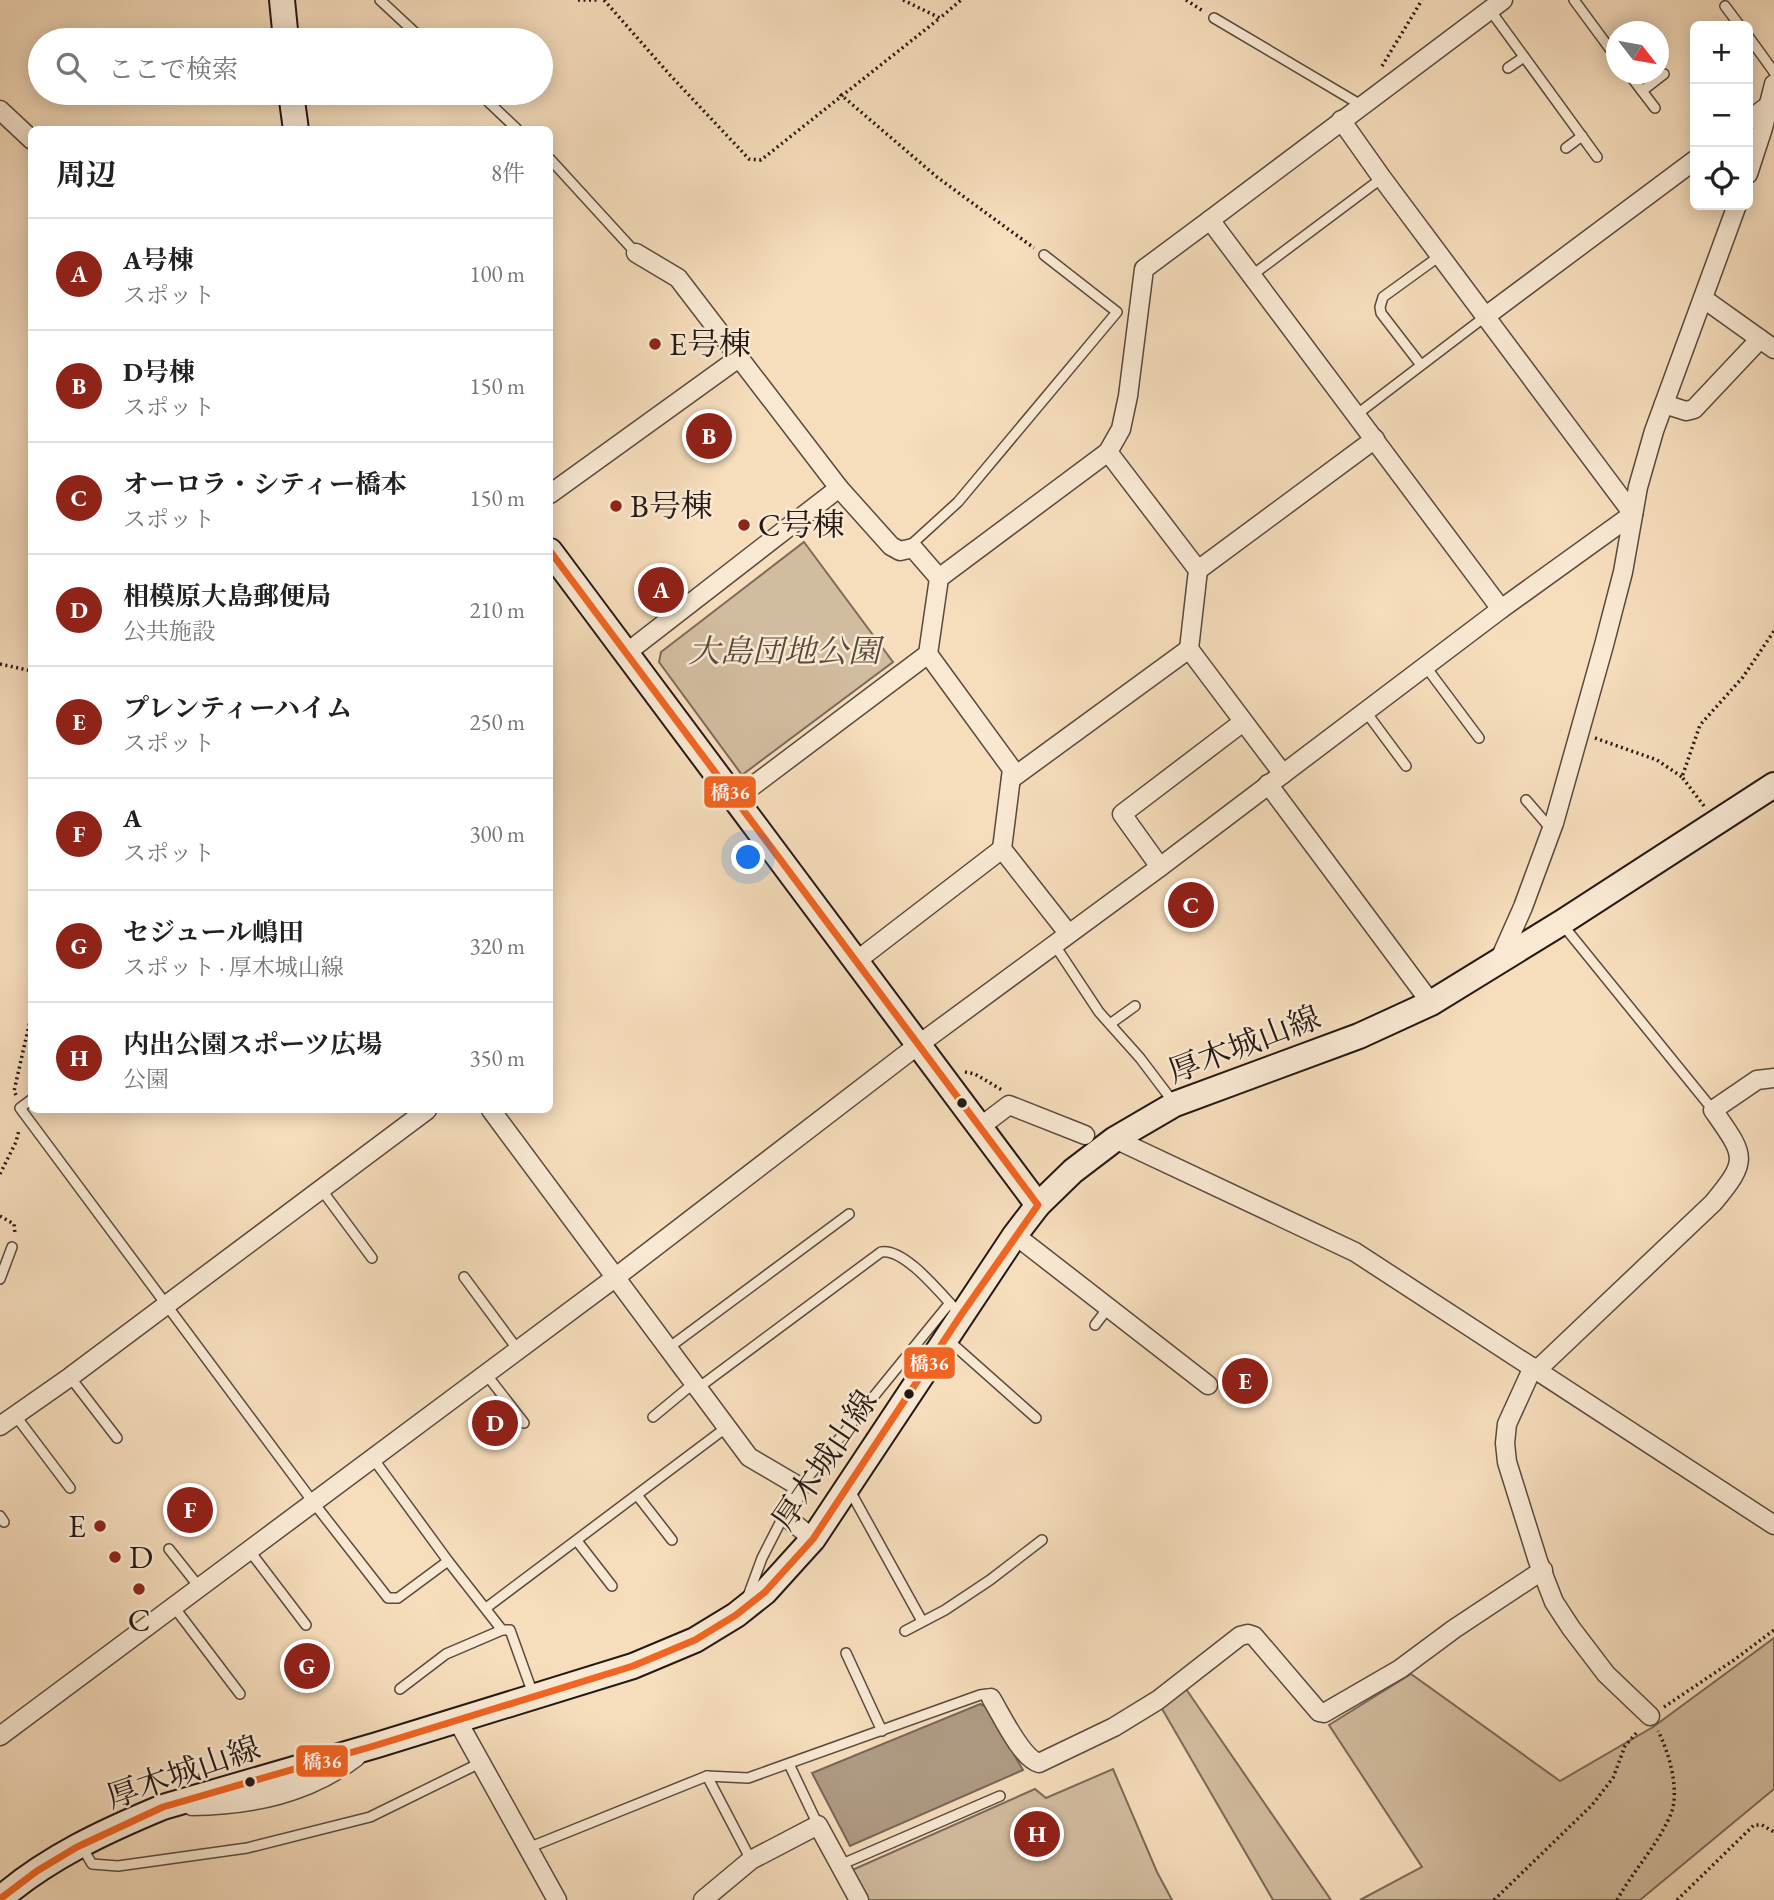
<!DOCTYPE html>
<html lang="ja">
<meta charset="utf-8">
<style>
:root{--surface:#fff;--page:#f6f6f6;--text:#222;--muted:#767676;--line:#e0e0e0;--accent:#8f2418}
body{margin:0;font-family:"EB Garamond","Noto Serif JP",serif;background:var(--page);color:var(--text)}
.controls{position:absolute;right:21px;top:21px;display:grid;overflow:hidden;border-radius:10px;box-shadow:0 4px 18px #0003}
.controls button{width:63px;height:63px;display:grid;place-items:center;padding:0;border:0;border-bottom:2px solid var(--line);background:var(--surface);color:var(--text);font:35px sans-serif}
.compass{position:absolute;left:1606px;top:21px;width:63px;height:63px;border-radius:50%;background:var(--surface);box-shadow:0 4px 18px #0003;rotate:121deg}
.you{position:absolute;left:749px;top:858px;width:24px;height:24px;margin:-18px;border:5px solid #fff;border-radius:50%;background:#1a73e8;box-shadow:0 0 0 10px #1a73e833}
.badge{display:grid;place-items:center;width:46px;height:46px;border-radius:50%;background:var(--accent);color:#fff;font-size:23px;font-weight:700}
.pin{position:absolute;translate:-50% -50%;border:4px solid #fff;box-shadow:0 2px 7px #0006}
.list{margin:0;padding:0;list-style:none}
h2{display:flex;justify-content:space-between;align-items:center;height:91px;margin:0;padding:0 28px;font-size:30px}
h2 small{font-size:23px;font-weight:400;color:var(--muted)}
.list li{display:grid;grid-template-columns:46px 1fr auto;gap:21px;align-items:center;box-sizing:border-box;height:112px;padding:0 28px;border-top:2px solid var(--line)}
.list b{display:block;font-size:26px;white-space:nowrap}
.list p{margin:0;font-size:23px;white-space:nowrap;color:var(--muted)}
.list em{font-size:23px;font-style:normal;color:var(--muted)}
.icon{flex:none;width:38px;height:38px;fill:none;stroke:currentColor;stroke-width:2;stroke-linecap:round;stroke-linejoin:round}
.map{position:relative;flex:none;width:1774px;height:1900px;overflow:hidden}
.search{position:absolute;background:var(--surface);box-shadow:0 4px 18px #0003;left:28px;top:28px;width:525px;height:77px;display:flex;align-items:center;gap:18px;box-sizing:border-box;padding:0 24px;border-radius:38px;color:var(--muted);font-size:26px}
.panel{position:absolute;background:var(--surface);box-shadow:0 4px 18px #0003;left:28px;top:126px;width:525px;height:987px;border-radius:10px}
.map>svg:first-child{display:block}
.green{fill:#d2bc9f;stroke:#7c6a5a;stroke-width:2}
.water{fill:#af9a83;stroke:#786657;stroke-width:2}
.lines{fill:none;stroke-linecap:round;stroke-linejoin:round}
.lane-casing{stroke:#594a3e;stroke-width:12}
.street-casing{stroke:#594a3e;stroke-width:21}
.secondary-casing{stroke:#251914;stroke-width:28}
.path{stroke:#251914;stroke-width:3.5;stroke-dasharray:2 3.5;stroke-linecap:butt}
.lane{stroke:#f9e9d3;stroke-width:9}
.street{stroke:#f9e9d3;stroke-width:18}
.secondary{stroke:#f9e9d3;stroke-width:24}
.bus-1-casing{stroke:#f9e9d3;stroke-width:12}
.bus-1{stroke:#f26522;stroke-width:7}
.poi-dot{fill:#8f2418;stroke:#f9e9d3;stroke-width:2.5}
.bus-dot{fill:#251914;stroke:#f9e9d3;stroke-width:2.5}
.labels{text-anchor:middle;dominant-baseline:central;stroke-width:5;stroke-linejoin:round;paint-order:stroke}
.poi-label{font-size:32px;fill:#251914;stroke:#f9e9d3;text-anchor:start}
.park-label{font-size:32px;font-style:italic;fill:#594a3e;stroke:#f9e9d3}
.street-label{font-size:32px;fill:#251914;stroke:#f9e9d3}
.line-badge{stroke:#f9e9d3;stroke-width:2.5}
.badge-label{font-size:19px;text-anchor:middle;font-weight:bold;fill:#fff}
</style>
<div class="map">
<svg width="1774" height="1900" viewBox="0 0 1774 1900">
<rect width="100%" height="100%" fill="#f6ddbc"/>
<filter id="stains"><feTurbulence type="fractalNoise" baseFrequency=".00286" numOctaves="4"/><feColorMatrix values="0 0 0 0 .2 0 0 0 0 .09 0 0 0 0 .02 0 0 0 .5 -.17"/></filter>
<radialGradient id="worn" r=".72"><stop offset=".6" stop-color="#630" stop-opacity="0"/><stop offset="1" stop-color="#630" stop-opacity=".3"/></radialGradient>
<!-- green -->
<g class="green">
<path d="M804 542 893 662 742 775 659 662 661 652Z"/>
<path d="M1774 1638V1789L1640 1900H1360L1422 1867 1329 1725 1411 1674 1560 1781 1653 1727Z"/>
<path d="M1186 1689 1331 1900H1273L1161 1707Z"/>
<path d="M1113 1769 1157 1872 1172 1900H865L850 1871 1035 1789 1046 1798Z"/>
</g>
<!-- water -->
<path class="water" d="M980 1704 987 1707 1023 1770 850 1846 812 1773Z"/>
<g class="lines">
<defs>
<g id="lane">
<path d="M380 0 423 40"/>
<path d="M1574 0 1616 57"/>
<path d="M1725 6 1740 26"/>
<path d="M1490 10 1597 157"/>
<path d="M1214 18 1361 105"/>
<path d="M1748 36 1774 72"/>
<path d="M1508 68 1524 57"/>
<path d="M1629 74 1655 108"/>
<path d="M1642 91 1664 74"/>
<path d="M479 93 518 130"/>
<path d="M1566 148 1582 136"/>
<path d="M550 159 636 253"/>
<path d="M1251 276 1382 178"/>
<path d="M1421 365 1381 313 1380 307 1383 297 1441 255"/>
<path d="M1356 415 1486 316"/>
<path d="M913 548V543L958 502 1117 312 1044 255"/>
<path d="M1426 667 1479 738"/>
<path d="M1366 712 1406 766"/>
<path d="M1526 800 1551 829"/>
<path d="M1562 924 1713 1110"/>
<path d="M1054 944 1099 1012 1140 1058 1174 1103"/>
<path d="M1110 1024 1135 1006"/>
<path d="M32 1099 20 1108 313 1502 388 1598H398L448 1561"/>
<path d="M321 1189 372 1258"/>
<path d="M464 1277 518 1350"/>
<path d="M0 1279 12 1247"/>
<path d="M1095 1325 1108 1308"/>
<path d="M947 1339 1036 1418"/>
<path d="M667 1349 849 1214"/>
<path d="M486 1374 524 1423"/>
<path d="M70 1377 117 1438"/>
<path d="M698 1388 881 1252C905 1247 944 1298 961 1315"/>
<path d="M15 1415 70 1488"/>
<path d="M653 1417 694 1383"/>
<path d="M372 1457 448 1561 502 1630H510L533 1694"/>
<path d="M800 1487 949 1304"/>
<path d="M849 1489 922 1621"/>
<path d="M637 1495 672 1540"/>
<path d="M0 1516 4 1522"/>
<path d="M577 1541 612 1586"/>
<path d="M169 1549 200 1588"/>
<path d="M249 1550 306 1625"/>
<path d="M748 1596 762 1558 784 1515"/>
<path d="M174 1607 240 1694"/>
<path d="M486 1608 727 1427"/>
<path d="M905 1631 945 1610 990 1580 1042 1540"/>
<path d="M846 1653 882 1731"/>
<path d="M400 1689 446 1654 502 1630"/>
<path d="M789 1764 818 1825"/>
<path d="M707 1776 751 1860"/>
<path d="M82 1847 92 1864 118 1866 247 1848 370 1817 480 1763"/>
<path d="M528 1848 707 1776 748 1778 980 1695 987 1694 991 1698"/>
<path d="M840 1865 1000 1796"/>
</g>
<g id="street">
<path d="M0 110 32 140"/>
<path d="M1341 120 1382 178 1633 514"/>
<path d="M1748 121 1769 105"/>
<path d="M1748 174 1763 128 1774 84"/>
<path d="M1210 220 1503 0"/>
<path d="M636 253 678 278 839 488 891 546 900 551 913 548 939 578"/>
<path d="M1704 299 1774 349"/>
<path d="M1486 316 1695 160"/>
<path d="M1664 404 1686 411 1694 409 1760 339"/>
<path d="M1108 452 1198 570 1189 649 1283 774"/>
<path d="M550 494 740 357"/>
<path d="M1198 570 1375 439"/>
<path d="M625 654 839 488"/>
<path d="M928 654 1012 769 1002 849 1068 933"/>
<path d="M1011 779 1189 649"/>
<path d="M1268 784 1431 1003"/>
<path d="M734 800 928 654 939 578 1108 452 1121 429 1128 396 1144 269 1210 220 1501 609"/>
<path d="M1160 867 1122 814 1243 722"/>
<path d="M1499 961 1523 907 1554 823 1604 645 1623 572 1638 487 1654 431 1737 205"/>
<path d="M855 962 1002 849"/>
<path d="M491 1110 749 1457 800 1487 784 1515 813 1539"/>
<path d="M980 1127 1009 1105 1085 1135"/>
<path d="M1115 1139 1355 1252 1774 1525"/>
<path d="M1015 1235 1208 1385"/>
<path d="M1533 1367 1507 1424 1505 1443 1507 1462 1538 1561 1554 1602 1571 1628 1606 1674 1650 1716"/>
<path d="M1538 1369 1713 1203C1750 1159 1745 1156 1713 1110L1757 1080 1774 1078"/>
<path d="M0 1426 70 1377 427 1110"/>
<path d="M991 1698C1001 1714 1021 1758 1039 1763L1114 1727 1158 1700 1240 1636 1248 1634 1254 1636 1319 1712 1324 1713 1400 1669 1454 1629 1543 1570"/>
<path d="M457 1720 557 1900"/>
<path d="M0 1736 616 1277 918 1045 1160 867 1501 609 1633 514"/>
<path d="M192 1806C251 1805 308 1794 356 1757"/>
<path d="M703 1900 751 1860 818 1825 859 1900"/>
</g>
<g id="secondary">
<path d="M282 0 286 40"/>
<path d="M291 93 296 130"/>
<path d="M550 551 1038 1205"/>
<path d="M0 1899C47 1858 105 1831 163 1807L377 1745 633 1666 695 1640 736 1615 765 1592 813 1539 1015 1235 1038 1205 1073 1171 1115 1139 1175 1104 1359 1036 1431 1003 1561 923 1774 785"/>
</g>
</defs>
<!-- lane casing -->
<use href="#lane" class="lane-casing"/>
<!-- street casing -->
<use href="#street" class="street-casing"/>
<!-- secondary casing -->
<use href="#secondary" class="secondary-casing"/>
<!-- path -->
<g class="path">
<path d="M578 0H597"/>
<path d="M604 0 670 75 749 159 761 160 940 18"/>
<path d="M903 0 940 18 961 0"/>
<path d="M1186 0 1203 11"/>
<path d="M1382 66 1422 0"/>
<path d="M840 94 937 177 1034 248"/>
<path d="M0 664 32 671"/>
<path d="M1595 738 1657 760 1682 777"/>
<path d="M1704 806 1682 777 1700 725 1743 677 1774 631"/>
<path d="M965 1072 975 1074 1002 1090"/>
<path d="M16 1095 14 1091 32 1012"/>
<path d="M0 1174 16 1142 19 1130"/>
<path d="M0 1216 14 1224 15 1233"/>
<path d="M1664 1707 1734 1660 1774 1630"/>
<path d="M1494 1900 1592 1805 1613 1778 1625 1746 1638 1731"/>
<path d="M1617 1900C1633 1871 1657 1846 1670 1816 1681 1793 1669 1752 1658 1731"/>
<path d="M1677 1900 1754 1825H1762L1774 1832"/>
</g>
<!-- lane -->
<use href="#lane" class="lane"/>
<!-- street -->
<use href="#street" class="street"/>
<!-- secondary -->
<use href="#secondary" class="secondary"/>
<defs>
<path id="bus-1" d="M0 1899 37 1871 77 1847 163 1807 377 1745 633 1666 695 1640 736 1615 765 1592 813 1539 961 1315 1038 1205 550 551"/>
</defs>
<!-- bus-1 casing -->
<use href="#bus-1" class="bus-1-casing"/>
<!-- bus-1 -->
<use href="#bus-1" class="bus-1"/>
</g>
<!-- markers -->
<g class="poi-dot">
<circle cx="655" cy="344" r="7"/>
<circle cx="616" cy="506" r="7"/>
<circle cx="744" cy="525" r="7"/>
<circle cx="100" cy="1526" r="7"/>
<circle cx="115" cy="1557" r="7"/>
<circle cx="139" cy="1589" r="7"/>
</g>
<g class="bus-dot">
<circle cx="962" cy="1103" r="6"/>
<circle cx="909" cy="1394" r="6"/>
<circle cx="250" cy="1782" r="6"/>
</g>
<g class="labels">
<!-- poi labels -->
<g class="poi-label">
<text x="669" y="344">E号棟</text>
<text x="630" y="506">B号棟</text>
<text x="758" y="525">C号棟</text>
<text x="86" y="1526" text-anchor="end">E</text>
<text x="129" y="1557">D</text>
<text x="139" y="1620" text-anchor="middle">C</text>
</g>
<!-- park labels -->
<g class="park-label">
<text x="784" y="651">大島団地公園</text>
</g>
<!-- street labels -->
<g class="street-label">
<text transform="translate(1244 1044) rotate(-21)">厚木城山線</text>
<text transform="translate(824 1460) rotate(-56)">厚木城山線</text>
<text transform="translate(183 1772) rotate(-19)">厚木城山線</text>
</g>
</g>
<g class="line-badge">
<rect x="703" y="775" width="54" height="34" rx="7" fill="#f26522"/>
<rect x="903" y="1346" width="53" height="34" rx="7" fill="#f26522"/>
<rect x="295" y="1744" width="54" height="34" rx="7" fill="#f26522"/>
</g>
<g class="badge-label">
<text x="730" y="799">橋36</text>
<text x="929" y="1370">橋36</text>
<text x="322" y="1768">橋36</text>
</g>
<rect width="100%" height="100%" filter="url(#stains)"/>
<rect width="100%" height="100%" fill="url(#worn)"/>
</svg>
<div class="controls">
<button>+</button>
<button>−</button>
<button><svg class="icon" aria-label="locate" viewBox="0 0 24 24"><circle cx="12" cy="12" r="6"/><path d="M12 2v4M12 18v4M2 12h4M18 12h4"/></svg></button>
</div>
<svg class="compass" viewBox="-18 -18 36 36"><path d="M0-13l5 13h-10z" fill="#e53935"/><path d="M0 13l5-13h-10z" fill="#767676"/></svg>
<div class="you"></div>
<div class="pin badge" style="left:661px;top:590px">A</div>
<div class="pin badge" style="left:709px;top:436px">B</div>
<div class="pin badge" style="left:1191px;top:905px">C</div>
<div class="pin badge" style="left:495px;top:1423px">D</div>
<div class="pin badge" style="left:1245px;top:1381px">E</div>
<div class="pin badge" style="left:190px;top:1510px">F</div>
<div class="pin badge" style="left:307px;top:1666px">G</div>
<div class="pin badge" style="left:1037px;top:1834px">H</div>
<div class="search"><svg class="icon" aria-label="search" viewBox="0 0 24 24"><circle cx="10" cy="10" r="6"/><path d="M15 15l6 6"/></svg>ここで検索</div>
<section class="panel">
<h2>周辺<small>8件</small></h2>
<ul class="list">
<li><span class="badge">A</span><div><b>A号棟</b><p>スポット</p></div><em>100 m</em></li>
<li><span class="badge">B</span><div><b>D号棟</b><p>スポット</p></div><em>150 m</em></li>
<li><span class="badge">C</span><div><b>オーロラ・シティー橋本</b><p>スポット</p></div><em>150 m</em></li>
<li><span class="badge">D</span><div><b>相模原大島郵便局</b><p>公共施設</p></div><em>210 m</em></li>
<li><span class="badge">E</span><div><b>プレンティーハイム</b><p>スポット</p></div><em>250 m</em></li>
<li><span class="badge">F</span><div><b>A</b><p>スポット</p></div><em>300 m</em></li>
<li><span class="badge">G</span><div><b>セジュール嶋田</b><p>スポット · 厚木城山線</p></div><em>320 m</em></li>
<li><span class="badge">H</span><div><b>内出公園スポーツ広場</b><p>公園</p></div><em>350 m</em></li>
</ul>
</section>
</div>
